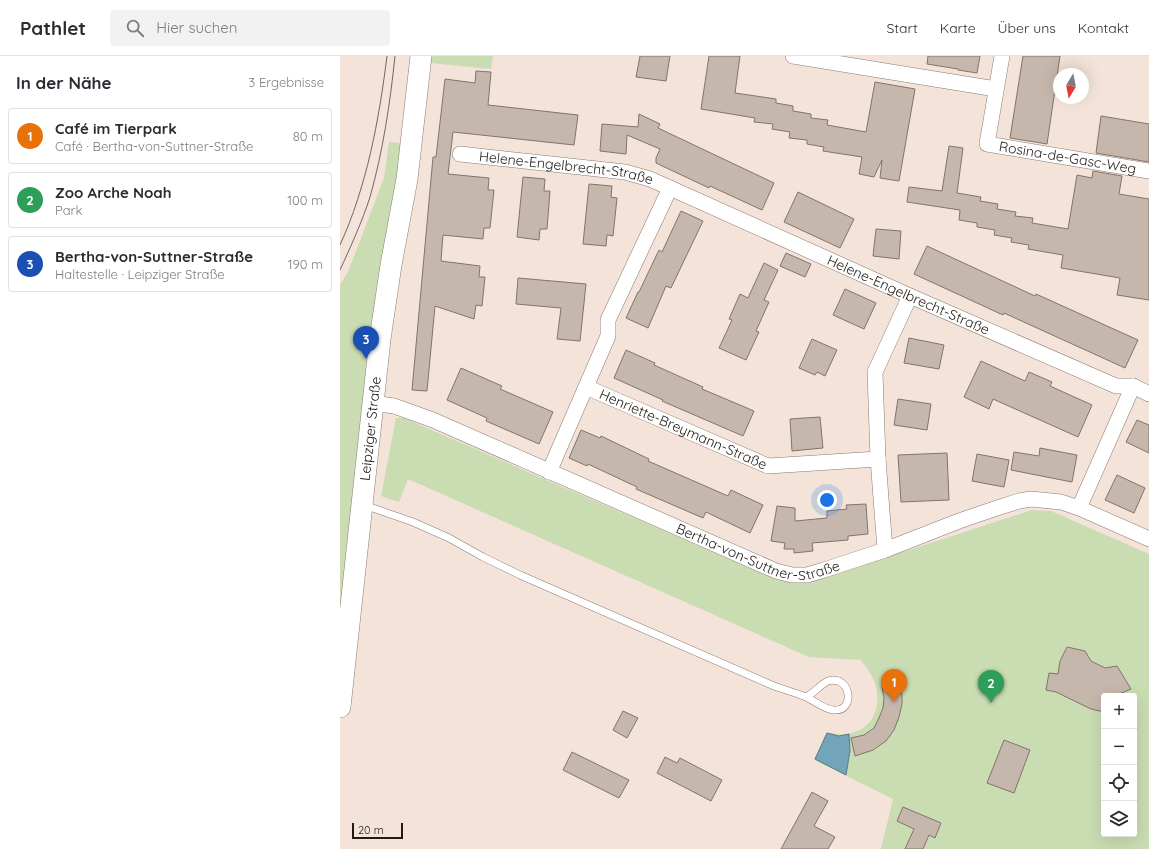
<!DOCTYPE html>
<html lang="de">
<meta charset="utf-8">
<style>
:root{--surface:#fff;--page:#f2f2f3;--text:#2b2b33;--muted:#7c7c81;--line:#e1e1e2;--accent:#2563eb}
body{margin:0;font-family:Quicksand,sans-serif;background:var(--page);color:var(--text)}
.controls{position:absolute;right:12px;bottom:12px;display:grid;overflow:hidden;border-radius:4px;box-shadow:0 4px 16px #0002}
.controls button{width:36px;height:36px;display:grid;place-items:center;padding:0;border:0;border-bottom:1px solid var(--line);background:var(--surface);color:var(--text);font:20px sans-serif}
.compass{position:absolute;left:713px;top:12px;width:36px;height:36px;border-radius:50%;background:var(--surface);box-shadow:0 4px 16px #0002;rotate:190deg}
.scale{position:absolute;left:12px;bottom:10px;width:51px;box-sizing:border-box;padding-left:4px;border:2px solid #211b17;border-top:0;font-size:11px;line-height:14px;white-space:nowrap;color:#211b17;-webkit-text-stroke:3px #f3e3d9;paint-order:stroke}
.you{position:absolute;left:487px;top:444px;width:14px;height:14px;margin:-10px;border:3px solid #fff;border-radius:50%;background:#1a73e8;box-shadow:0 0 0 6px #1a73e833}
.badge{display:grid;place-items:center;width:26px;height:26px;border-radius:50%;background:var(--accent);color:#fff;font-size:13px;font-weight:700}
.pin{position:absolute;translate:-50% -33px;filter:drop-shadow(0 1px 2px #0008)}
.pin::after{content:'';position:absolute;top:21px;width:14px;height:12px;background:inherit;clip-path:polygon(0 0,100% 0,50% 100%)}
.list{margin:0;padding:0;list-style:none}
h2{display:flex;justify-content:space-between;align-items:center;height:52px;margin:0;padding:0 16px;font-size:17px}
h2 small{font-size:13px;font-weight:400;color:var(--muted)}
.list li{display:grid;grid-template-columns:26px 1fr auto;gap:12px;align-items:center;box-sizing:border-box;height:56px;margin:0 8px 8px;padding:0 8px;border:1px solid var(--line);border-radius:4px}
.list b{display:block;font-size:15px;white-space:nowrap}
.list p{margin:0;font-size:13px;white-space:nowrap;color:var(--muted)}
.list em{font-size:13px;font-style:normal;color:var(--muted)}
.icon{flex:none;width:22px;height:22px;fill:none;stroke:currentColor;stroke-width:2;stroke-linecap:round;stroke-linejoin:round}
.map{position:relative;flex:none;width:809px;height:793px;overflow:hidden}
header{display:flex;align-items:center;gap:24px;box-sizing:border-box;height:56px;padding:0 20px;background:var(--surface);border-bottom:1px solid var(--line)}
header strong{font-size:19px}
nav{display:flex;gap:22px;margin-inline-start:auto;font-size:14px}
.search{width:280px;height:36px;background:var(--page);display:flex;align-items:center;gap:10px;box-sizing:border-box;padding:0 14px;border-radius:4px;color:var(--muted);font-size:15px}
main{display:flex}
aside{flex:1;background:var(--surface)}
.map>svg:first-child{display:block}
.green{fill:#cadcb2;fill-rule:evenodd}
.water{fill:#72a4ba;stroke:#5a7b89}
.building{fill:#c6b7ad;stroke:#82746b}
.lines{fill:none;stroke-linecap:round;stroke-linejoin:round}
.lane-casing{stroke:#8a7b72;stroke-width:8}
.street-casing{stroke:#8a7b72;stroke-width:16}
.secondary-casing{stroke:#8a7b72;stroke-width:22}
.lane{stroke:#fff;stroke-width:7}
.street{stroke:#fff;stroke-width:15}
.secondary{stroke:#fff;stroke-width:21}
.tram{stroke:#716761;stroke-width:1}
.labels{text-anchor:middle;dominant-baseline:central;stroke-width:4;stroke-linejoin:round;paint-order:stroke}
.street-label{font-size:14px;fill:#211b17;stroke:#f3e3d9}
</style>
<header>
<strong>Pathlet</strong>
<div class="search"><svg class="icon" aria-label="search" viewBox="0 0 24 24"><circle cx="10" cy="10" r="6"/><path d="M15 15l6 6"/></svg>Hier suchen</div>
<nav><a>Start</a><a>Karte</a><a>Über uns</a><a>Kontakt</a></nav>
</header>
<main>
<aside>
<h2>In der Nähe<small>3 Ergebnisse</small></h2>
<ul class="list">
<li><span class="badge" style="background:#e8710a">1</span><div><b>Café im Tierpark</b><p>Café · Bertha-von-Suttner-Straße</p></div><em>80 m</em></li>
<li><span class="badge" style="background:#2e9e5b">2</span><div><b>Zoo Arche Noah</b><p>Park</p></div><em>100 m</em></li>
<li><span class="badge" style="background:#1a4fb4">3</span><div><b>Bertha-von-Suttner-Straße</b><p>Haltestelle · Leipziger Straße</p></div><em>190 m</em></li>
</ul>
</aside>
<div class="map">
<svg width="809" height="793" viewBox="0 0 809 793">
<rect width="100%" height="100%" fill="#f3e3d9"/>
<!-- green -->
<g class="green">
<path d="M91 0H153L151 13 90 7Z"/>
<path d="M49 86 70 88 0 620V229L8 216 44 122Z"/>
<path d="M56 362H64L437 524 471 526 692 454 711 455 809 498V793H541L553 743 474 704 487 676C495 678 503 680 511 677 533 672 541 651 536 631 534 621 527 613 521 604L469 601 68 423 59 446 41 440ZM764 640H794V778H764Z"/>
</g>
<!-- water -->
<path class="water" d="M487 677 499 680 509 678 510 695 506 719 475 703Z"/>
<!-- building -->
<g class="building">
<path d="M300 0H330L326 25 296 21Z"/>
<path d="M369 0H400L395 37 436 43V47L453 50V55L471 58V62L488 64 487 69 526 76 535 26 575 33 559 125 540 122 542 104 534 121 519 118 522 101 483 95 484 91 467 88V84L449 82 450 76 432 73 433 68 414 66 415 62 361 53Z"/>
<path d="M588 0H640L637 17 618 14V13L587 8Z"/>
<path d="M683 0H720L707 88 670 82Z"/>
<path d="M136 15 151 16 148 49 238 59 234 89 113 76 108 118 149 122 148 134H154L150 172H144L143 183 103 179 101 205 140 210 139 221H145L142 250 136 249 134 263 95 250 87 335 72 334 93 101H96L105 23 135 27Z"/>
<path d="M299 58 320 68 318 72 434 127 422 154 370 130 369 132 316 107V102L320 93 287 79 286 98 260 95 262 68 298 71Z"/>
<path d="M761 60 809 68V106L756 97Z"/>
<path d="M609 90 623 92 617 137 641 141 640 145 658 148 657 153 676 156 675 160 693 162 692 167 728 173 737 119 752 122 753 115 782 120 779 138 809 143V244L777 239 780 222 721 212 723 199 688 193 689 189 671 186 672 182 654 179 655 174 637 171V167L619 164 620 154 567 146 569 131 602 135Z"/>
<path d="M183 121 205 123 204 135H210L207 173H200L199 184 177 181Z"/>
<path d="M249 128 272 130 271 141 277 142 273 180 267 179 266 190 243 188Z"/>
<path d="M458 136 514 163 500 192 444 166Z"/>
<path d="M341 155 363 165 331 232 326 230 308 272 286 262 298 236H299L319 194 322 196Z"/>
<path d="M536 173 561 175 559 203 533 200Z"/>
<path d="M587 190 695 240 696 238 798 284 785 312 664 257 663 259 574 218Z"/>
<path d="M446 197 471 208 465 221 440 210Z"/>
<path d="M424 207 438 214 424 244 429 246 416 275 419 276 406 304 379 292 392 264 389 263 400 238 408 242Z"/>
<path d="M178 222 246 228 240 285 217 283 221 252 176 248Z"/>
<path d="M505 233 536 247 524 273 493 259Z"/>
<path d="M569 282 604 289 599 313 564 307Z"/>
<path d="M472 283 497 294 485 320 477 316 475 319 459 312Z"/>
<path d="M286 294 315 307 314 309 363 331 362 333 414 355 403 380 322 345 323 344 274 322Z"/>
<path d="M641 305 685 325 689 316 712 326 710 330 752 349 738 381 653 343 649 353 624 341Z"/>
<path d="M121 312 162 330 160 333 213 356 199 388 146 365 147 362 107 344Z"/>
<path d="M558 343 591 348 587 374 554 369Z"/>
<path d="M480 361 483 392 452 395 450 363Z"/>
<path d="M797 364 809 369V397L786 386Z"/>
<path d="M241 374 260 382 261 380 309 403 308 405 388 440 391 434 423 449 410 477 366 456 363 462 296 433 297 431 248 408 247 410 229 402Z"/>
<path d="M700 392 737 399 732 426 671 414 674 396 699 400Z"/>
<path d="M607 397 609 444 561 446 558 399Z"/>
<path d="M637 398 669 404 664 431 632 425Z"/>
<path d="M777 419 805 432 794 457 765 444Z"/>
<path d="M526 448 528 478 508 480V484L472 487 473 495 454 497V493H444L445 487 431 485 437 450 455 452V465L487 462V455L507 453 506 449Z"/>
<path d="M727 591 745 595 751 605 765 612 777 610 791 633 779 638 777 640H764V656L751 653 716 636 706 634 709 617 718 618 720 605Z"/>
<path d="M559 622 562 640V648L559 661 554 674 546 685 533 694 515 700 511 682 524 679 534 672 538 664 543 652 544 642 542 631Z"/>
<path d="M283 655 298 662 287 682 273 674Z"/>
<path d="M664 684 690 694 674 737 647 727Z"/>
<path d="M232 696 289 724 279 742 223 714Z"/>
<path d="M325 701 337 707 340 702 382 724 371 745 317 717Z"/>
<path d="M472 736 488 745 474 770 495 781 488 793H441Z"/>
<path d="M563 751 601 767 595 782 589 779 583 793H565L574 773 557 765Z"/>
</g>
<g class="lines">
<defs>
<path id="lane" d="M24 449 73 466 109 482 143 501 180 519 434 630C445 634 456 637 466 641 475 645 485 654 494 654 516 656 511 618 488 625 481 628 474 637 466 641"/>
<g id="street">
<path d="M453 0 656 33"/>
<path id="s1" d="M662 0 647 88 809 115"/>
<path id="s2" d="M120 98 285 116 310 123 570 240 776 330H793L809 338"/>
<path id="s3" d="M246 331 428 410 538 403"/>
<path id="s4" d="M32 347 54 350 93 364 436 515 452 519H467L484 514 545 494 619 465 657 452 679 445 691 443 721 446 739 452 809 483"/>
<path d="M209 416 268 280V264L330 132"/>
<path d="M739 452 793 330"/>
<path d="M545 494 538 403 535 316 570 240"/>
</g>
<g id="secondary">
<path id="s5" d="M0 651 40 283 51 209 67 123 81 0"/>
</g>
</defs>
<!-- lane casing -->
<use href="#lane" class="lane-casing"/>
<!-- street casing -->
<use href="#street" class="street-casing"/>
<!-- secondary casing -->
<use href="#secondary" class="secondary-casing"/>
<!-- lane -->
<use href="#lane" class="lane"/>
<!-- street -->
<use href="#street" class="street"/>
<!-- secondary -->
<use href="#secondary" class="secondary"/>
<!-- tram -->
<g class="tram">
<path d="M0 189C27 130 39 64 47 0"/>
<path d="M0 214C11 190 22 166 30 141 43 95 50 48 55 0"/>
</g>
</g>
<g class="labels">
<!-- street labels -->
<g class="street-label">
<text stroke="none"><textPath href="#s1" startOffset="171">Rosina-de-Gasc-Weg</textPath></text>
<text stroke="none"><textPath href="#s2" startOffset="107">Helene-Engelbrecht-Straße</textPath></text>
<text stroke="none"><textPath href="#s2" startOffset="475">Helene-Engelbrecht-Straße</textPath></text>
<text stroke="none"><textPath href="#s5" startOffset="280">Leipziger Straße</textPath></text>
<text stroke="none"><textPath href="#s3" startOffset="106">Henriette-Breymann-Straße</textPath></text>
<text stroke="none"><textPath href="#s4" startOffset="417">Bertha-von-Suttner-Straße</textPath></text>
</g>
</g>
</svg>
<div class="controls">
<button>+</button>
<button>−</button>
<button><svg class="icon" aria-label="locate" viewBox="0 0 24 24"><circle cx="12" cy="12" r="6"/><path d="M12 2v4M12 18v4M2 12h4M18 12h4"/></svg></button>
<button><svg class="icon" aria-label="layers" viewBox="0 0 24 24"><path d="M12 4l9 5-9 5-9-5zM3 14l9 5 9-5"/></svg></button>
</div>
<svg class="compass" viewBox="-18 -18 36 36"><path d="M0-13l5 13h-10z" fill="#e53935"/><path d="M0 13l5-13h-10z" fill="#7c7c81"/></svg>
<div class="scale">20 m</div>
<div class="you"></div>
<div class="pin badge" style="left:554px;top:646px;background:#e8710a">1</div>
<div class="pin badge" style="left:651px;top:647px;background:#2e9e5b">2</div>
<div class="pin badge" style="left:26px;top:303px;background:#1a4fb4">3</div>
</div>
</main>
